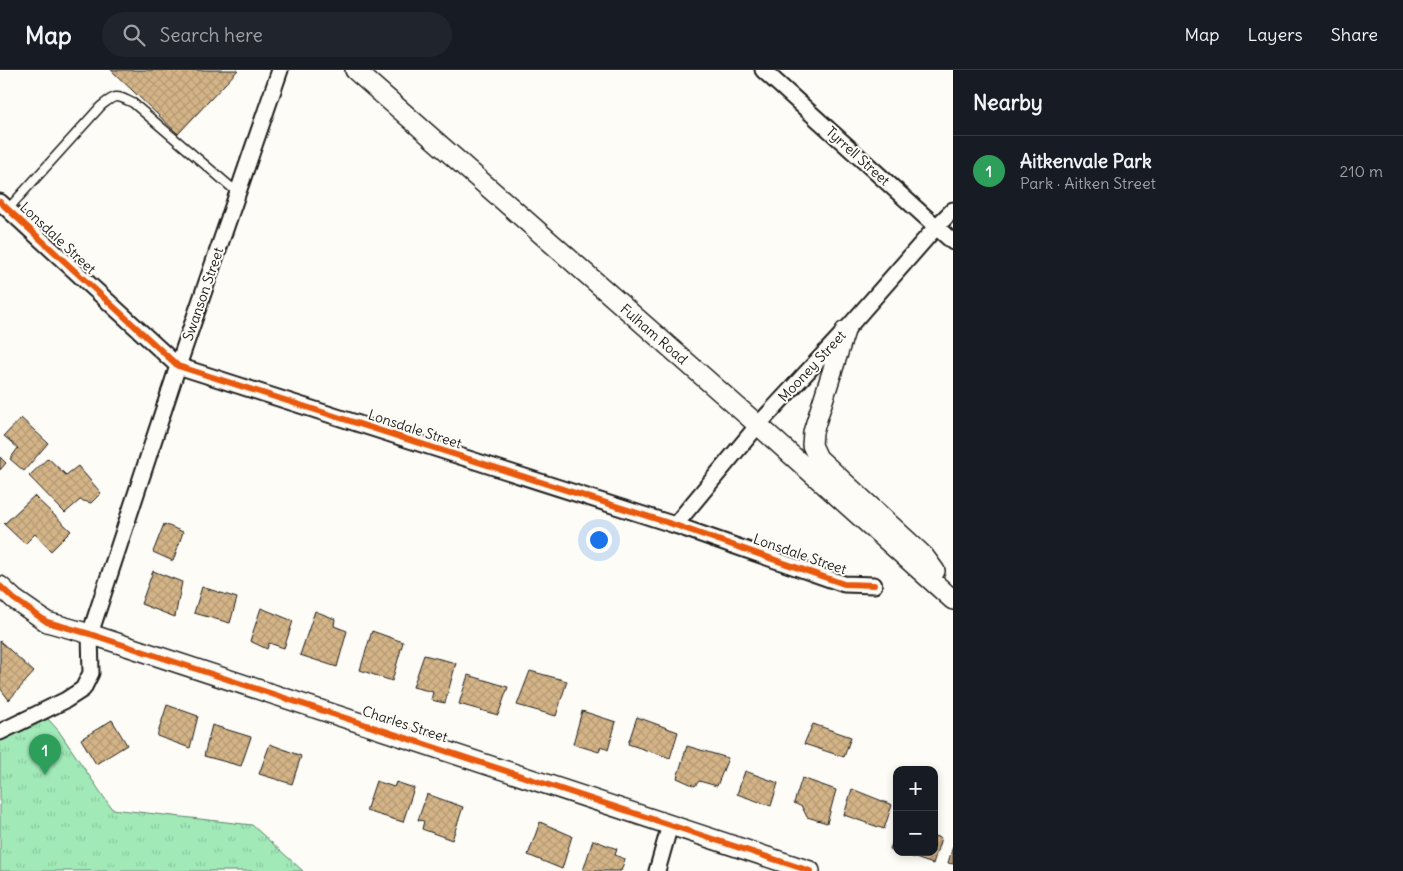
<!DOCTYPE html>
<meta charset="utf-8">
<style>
:root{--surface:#171b24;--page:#20242c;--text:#f1f3f6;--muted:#9ea1a6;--line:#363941;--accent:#1f6fb2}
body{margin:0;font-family:Delius,sans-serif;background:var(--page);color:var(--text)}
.controls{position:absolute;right:15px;bottom:15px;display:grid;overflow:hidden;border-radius:10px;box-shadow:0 2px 8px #0003}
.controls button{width:45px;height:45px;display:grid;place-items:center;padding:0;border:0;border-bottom:1px solid var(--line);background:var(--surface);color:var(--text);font:25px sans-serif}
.you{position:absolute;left:598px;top:469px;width:18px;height:18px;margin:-12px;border:4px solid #fff;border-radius:50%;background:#1a73e8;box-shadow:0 0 0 8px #1a73e833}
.badge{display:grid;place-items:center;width:32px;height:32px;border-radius:50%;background:var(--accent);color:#fff;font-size:16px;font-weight:700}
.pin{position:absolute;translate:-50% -41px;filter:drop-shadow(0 1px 2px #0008)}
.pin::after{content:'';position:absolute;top:26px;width:18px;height:15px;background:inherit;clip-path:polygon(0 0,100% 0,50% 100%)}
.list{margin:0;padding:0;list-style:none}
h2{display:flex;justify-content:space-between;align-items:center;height:65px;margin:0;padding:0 20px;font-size:21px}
h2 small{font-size:16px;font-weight:400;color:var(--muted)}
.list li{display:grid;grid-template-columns:32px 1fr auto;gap:15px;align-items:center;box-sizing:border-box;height:70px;padding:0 20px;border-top:1px solid var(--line)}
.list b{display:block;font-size:19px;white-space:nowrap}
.list p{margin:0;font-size:16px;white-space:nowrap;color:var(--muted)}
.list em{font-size:16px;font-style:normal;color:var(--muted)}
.icon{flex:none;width:28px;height:28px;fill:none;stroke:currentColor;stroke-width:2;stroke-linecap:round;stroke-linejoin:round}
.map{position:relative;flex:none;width:953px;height:801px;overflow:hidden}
header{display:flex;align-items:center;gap:30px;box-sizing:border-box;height:70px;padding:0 25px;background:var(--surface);border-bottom:1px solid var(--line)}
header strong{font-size:24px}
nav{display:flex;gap:28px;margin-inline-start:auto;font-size:18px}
.search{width:350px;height:45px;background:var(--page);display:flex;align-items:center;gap:12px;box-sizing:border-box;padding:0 18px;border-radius:28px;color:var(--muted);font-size:19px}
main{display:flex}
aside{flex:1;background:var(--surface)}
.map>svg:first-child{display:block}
.park{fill:url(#park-tufts);stroke:#5e836a}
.building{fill:url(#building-cross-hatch);stroke:#1c1c1c}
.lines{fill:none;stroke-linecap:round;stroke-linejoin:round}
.service-casing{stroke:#1c1c1c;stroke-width:11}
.minor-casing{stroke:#1c1c1c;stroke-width:19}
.tertiary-casing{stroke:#1c1c1c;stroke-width:22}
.service{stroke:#fdfcf7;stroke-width:8}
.minor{stroke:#fdfcf7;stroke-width:15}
.tertiary{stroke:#fdfcf7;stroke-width:19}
.cycleway-casing{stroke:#fdfcf7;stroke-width:9}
.cycleway{stroke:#e8590c;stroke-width:6}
.labels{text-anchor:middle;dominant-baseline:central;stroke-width:4;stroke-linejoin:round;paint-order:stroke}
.street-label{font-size:14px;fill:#1c1c1c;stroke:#fdfcf7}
</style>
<header>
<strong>Map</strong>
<div class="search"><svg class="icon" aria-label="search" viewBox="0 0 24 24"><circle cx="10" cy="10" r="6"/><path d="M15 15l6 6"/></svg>Search here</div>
<nav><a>Map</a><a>Layers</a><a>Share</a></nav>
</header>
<main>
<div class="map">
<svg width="953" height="801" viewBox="0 0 953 801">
<defs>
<pattern id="park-tufts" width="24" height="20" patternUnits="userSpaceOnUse" patternTransform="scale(1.25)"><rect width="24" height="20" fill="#a1eab8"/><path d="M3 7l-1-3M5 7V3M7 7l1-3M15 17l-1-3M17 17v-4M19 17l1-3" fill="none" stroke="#8ac89e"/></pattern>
<pattern id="building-cross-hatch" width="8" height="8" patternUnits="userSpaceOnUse" patternTransform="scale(1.25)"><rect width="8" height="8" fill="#d4b487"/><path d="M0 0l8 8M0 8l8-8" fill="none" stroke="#b59a74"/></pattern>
</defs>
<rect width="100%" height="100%" fill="#fdfcf7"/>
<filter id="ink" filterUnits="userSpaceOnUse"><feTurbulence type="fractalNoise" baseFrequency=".02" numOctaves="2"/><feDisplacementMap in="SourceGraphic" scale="10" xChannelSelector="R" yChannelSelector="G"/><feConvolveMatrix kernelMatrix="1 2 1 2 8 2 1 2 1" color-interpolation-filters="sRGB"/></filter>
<g filter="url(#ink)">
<!-- park -->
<path class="park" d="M48 649 58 660 112 739 252 755 303 801H0V671Z"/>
<!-- building -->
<g class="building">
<path d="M111 0H238L178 64Z"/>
<path d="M21 348 48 373 24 401 10 389 18 378 4 366Z"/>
<path d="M0 387 6 393 0 400Z"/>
<path d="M48 388 66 405 78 396 101 423 91 433 80 430 65 443 29 406Z"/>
<path d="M34 426 71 461 51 481 35 464 25 474 4 454Z"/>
<path d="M164 454 183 462 173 491 153 482Z"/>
<path d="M153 501 182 512 175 547 141 534Z"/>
<path d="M202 517 237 528 230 553 194 543Z"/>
<path d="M261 538 293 551 284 578 269 573 267 579 250 571Z"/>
<path d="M315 541 335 549 334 556 347 561 337 597 300 585Z"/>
<path d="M372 561 403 572 392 611 360 600Z"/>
<path d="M0 571 34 602 9 630 0 618Z"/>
<path d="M424 585 456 593 445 633 431 630 433 622 413 617Z"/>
<path d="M530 601 567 611 556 646 517 635Z"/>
<path d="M468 605 508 617 498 645 459 634Z"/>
<path d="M167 635 198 646 190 678 157 666Z"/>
<path d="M582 641 616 652 608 680 601 676 599 682 573 674Z"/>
<path d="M637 647 678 662 670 688 628 674Z"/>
<path d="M112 650 127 675 96 694 81 669Z"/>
<path d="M813 654 851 667 844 687 804 674Z"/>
<path d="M212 655 251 667 241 696 204 686Z"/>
<path d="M270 674 301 686 292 714 259 704Z"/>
<path d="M687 676 728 688 717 716 699 711 695 716 677 708Z"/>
<path d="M745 701 778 713 771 736 737 724Z"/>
<path d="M802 708 836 720 827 753 807 747 802 737 794 733Z"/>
<path d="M376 711 394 717 396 712 414 718 403 752 366 741Z"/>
<path d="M852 719 892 735 884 759 844 745Z"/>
<path d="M427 724 463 737 452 770 422 759 424 751 418 750Z"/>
<path d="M540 752 572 766 562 799 528 785Z"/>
<path d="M897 759V782L890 779Z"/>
<path d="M934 766 941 768 933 794 898 782H934Z"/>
<path d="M593 770 617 779 615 785 625 789 621 801H583Z"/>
<path d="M953 776V794L948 793Z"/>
</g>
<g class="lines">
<defs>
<path id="service" d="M8 139 101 36C116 24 116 25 133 33L238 123"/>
<g id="minor">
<path d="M763 0 953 172"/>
<path d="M0 132 178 296 675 455 844 514 874 515"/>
<path d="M675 455 758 355 845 261 936 157 953 140"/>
<path d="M0 662 66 630 83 619 91 603 90 564 178 296 280 0"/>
<path d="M657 801 670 755"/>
</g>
<g id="tertiary">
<path d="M355 0 758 355 953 530"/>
<path d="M845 261 813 362 812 375 818 388 924 486 935 501"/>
<path d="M0 516 14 529 47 552 90 564 810 801"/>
</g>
</defs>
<!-- service casing -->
<use href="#service" class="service-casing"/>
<!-- minor casing -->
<use href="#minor" class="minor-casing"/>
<!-- tertiary casing -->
<use href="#tertiary" class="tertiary-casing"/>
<!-- service -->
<use href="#service" class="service"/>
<!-- minor -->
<use href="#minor" class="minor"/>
<!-- tertiary -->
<use href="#tertiary" class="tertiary"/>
<defs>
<g id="cycleway">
<path d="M0 132 178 296 675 455 844 514 874 515"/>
<path d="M0 516 14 529 47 552 90 564 810 801"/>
</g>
</defs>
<!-- cycleway casing -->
<use href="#cycleway" class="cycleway-casing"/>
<!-- cycleway -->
<use href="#cycleway" class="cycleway"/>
</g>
</g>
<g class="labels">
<!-- street labels -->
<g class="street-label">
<text transform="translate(858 86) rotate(42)">Tyrrell Street</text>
<text transform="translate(58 168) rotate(43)">Lonsdale Street</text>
<text transform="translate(203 224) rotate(-71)">Swanson Street</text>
<text transform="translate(654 264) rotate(41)">Fulham Road</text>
<text transform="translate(812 296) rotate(-47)">Mooney Street</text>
<text transform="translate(415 359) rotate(18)">Lonsdale Street</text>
<text transform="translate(800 484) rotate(19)">Lonsdale Street</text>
<text transform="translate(405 654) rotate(18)">Charles Street</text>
</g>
</g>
</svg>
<div class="controls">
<button>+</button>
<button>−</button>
</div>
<div class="you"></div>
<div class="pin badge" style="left:45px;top:705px;background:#2e9e5b">1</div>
</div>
<aside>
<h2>Nearby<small></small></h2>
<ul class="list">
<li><span class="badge" style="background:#2e9e5b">1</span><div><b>Aitkenvale Park</b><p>Park · Aitken Street</p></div><em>210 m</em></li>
</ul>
</aside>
</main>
